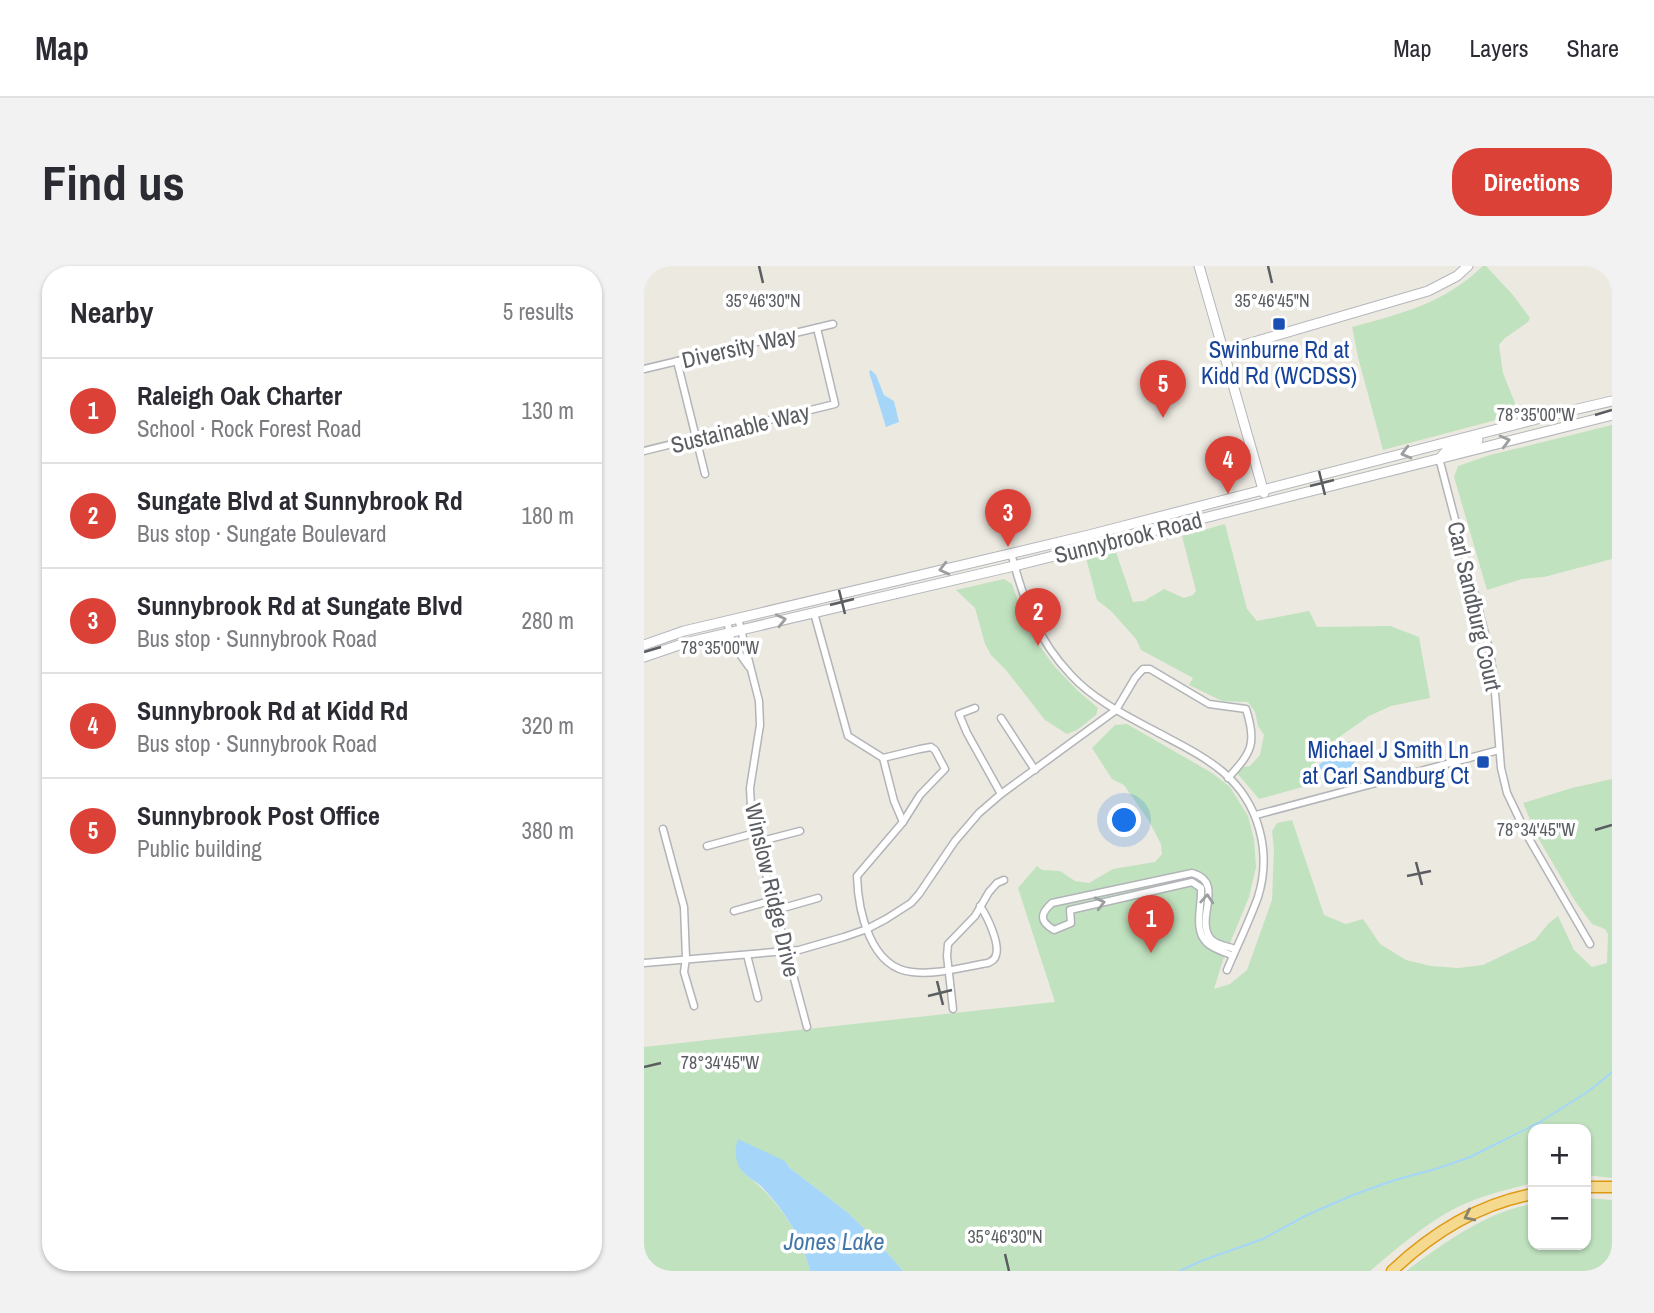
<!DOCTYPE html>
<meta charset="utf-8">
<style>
:root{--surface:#fff;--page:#f2f2f3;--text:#2b2b33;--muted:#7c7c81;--line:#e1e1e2;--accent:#dc4137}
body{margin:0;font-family:"Archivo Narrow",sans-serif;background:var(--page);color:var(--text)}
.controls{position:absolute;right:21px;bottom:21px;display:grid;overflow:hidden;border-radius:14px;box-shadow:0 2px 5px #0004}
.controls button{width:63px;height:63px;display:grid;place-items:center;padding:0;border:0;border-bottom:2px solid var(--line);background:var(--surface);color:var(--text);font:35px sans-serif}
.you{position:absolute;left:481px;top:555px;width:24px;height:24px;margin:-18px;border:5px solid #fff;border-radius:50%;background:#1a73e8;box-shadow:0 0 0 10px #1a73e833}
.badge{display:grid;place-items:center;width:46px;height:46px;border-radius:50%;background:var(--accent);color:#fff;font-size:23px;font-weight:700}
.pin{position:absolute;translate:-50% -58px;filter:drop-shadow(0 2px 4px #0008)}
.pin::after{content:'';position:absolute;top:37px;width:24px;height:21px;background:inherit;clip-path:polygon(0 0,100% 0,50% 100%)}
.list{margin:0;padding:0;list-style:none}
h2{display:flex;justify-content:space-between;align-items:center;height:91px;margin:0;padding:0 28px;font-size:30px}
h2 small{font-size:23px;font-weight:400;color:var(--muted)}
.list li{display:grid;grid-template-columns:46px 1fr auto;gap:21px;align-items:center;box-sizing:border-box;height:105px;padding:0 28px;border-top:2px solid var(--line)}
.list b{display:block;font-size:26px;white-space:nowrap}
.list p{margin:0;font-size:23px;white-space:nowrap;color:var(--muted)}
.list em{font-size:23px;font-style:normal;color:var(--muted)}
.map{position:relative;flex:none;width:968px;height:1005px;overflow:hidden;border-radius:28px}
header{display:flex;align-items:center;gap:42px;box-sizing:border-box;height:98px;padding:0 35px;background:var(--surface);border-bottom:2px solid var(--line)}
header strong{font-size:33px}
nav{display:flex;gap:38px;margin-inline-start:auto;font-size:24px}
.intro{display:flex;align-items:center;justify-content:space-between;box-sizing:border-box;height:168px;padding:0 42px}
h1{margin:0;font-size:49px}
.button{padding:18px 32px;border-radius:28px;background:var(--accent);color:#fff;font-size:24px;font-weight:700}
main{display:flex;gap:42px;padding:0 42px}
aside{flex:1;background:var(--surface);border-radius:28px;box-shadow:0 2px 5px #0004}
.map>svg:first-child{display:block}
.green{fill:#c0e2bf}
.water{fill:#a5d6f9}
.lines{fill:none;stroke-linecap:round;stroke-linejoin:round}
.stream{stroke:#a5d6f9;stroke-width:2}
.street-casing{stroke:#b2b4b8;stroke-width:9}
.secondary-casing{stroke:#b3b6bb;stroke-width:11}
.highway-casing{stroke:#de9910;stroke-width:13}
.street{stroke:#fff;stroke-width:6}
.secondary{stroke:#fff;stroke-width:9}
.highway{stroke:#f5d98f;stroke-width:10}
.oneway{stroke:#9c9ea0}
.oneway2{stroke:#88826f}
.ticks{fill:none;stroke:#5a5d61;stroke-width:2.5}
.transit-dot{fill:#1a4fb4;stroke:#fff;stroke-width:2.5}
.labels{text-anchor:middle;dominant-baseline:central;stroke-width:7;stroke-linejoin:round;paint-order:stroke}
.street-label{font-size:23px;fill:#5a5d61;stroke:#fff}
.transit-label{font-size:23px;fill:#164399;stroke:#fff}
.water-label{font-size:24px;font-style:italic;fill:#4477a9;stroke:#fff}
.ticks-label{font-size:18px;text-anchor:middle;fill:#5a5d61;stroke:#fff;stroke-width:7;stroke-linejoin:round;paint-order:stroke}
</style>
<header>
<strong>Map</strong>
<nav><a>Map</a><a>Layers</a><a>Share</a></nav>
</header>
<div class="intro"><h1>Find us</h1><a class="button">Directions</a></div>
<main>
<aside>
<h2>Nearby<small>5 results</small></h2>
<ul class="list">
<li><span class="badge">1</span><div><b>Raleigh Oak Charter</b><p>School · Rock Forest Road</p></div><em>130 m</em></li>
<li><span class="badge">2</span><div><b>Sungate Blvd at Sunnybrook Rd</b><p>Bus stop · Sungate Boulevard</p></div><em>180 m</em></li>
<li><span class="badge">3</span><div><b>Sunnybrook Rd at Sungate Blvd</b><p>Bus stop · Sunnybrook Road</p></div><em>280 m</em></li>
<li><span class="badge">4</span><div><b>Sunnybrook Rd at Kidd Rd</b><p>Bus stop · Sunnybrook Road</p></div><em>320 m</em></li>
<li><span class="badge">5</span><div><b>Sunnybrook Post Office</b><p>Public building</p></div><em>380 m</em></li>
</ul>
</aside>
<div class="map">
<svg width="968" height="1005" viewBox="0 0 968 1005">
<rect width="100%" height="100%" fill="#ece9e1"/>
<!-- green -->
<g class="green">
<path d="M839 0H842L869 29 886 52 884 56 861 72 855 79 859 107 871 137 867 150 739 184 714 91 708 61C759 47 799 38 839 0Z"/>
<path d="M968 159V293L900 311 878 313 843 324 810 211 814 200 846 189Z"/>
<path d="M581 258 603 343 613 355 665 345 673 361 746 360 775 371 786 432 747 440 725 450 674 486 666 519 615 533 593 507 600 501 606 500 616 489 620 469 614 460 611 446 604 436 578 435 545 419 549 412 497 384 492 373 467 345 453 334 442 292 472 286 489 336 500 335 520 323 540 332 549 329 552 325 538 270Z"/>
<path d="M360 313 368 318 380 352 391 374 411 401 434 425 454 442 452 449 433 464 423 468 401 454 362 404 347 389 341 378 331 342 312 324Z"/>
<path d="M483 458 568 507 586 521 604 550 610 573 612 601 605 631 579 694 570 723 586 718 603 704 628 634 630 583 628 565 633 557 648 554 680 649 702 658 719 653 736 678 762 694 787 700 814 702 839 699 891 674 905 657 914 650 930 684 948 701 963 697 964 668 961 663 948 658 931 635 893 570 879 537 928 522 968 513V912L942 909V863H889V917C861 924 831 931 806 945 776 962 752 983 726 1005H259L234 976 203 946 146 902 141 895 98 906C132 931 156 965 166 1005H0V781L411 736 374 622 393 600 398 604 416 605 431 615 445 617 469 603 511 596 518 588 517 578 505 555 480 519 468 513 448 482 471 459Z"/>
<path d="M942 932 968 934V1005H762C801 977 841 946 889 938V979H942Z"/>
</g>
<!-- water -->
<g class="water">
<path d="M227 104 232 109 240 129 250 135 255 156 242 161 225 106Z"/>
<path d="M706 475C716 484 712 496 705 506L677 508 675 499 693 482Z"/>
<path d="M94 873 141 895 146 902 203 946 234 976 259 1005H166C158 972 141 945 118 921 112 915 102 911 97 904 91 896 90 882 94 873Z"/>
</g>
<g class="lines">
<!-- stream -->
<path class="stream" d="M536 1005 557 995 619 973 661 950 709 929 751 914 795 902 826 891 896 856 945 825 968 806"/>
<defs>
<g id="street">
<path d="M33 95 61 208"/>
<path d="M0 103 189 58"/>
<path d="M0 185 191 138 173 62"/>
<path d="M795 192 846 387 850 414 857 502 863 527 884 571 946 678"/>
<path d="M367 287C380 335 392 372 427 409 450 434 481 449 511 465 533 477 559 489 579 506 615 537 628 586 614 631 605 656 593 680 583 704"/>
<path d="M170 347 204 470 239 492 250 535 259 556 213 610C214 644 226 702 268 706 293 709 320 701 344 697 348 695 351 694 352 689 356 677 343 650 336 640"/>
<path d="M94 352 115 435 116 459 106 522 107 541 111 567 163 761"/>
<path d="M83 355 88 377 105 401"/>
<path d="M331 442 315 448 323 467 357 528"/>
<path d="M357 452 391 504"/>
<path d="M239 492 276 483 287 481 291 484 301 503 276 529 259 556"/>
<path d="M612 549 855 484"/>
<path d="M19 563 40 641 42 692 40 706 50 740"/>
<path d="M114 576 156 565"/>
<path d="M63 580 111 567"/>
<path d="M132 644 174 632"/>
<path d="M90 645 129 634"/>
<path d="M103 689 114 732"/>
<path d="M589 690C581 686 569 683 563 677 549 664 558 640 557 622L548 616 426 644 427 657 410 664C395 655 396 648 408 637L548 607C582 617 551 650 566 672 571 679 583 680 591 683"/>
<path d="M0 697 155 684 200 671 223 663 242 653 267 637 275 628 311 575 335 547 357 528 472 444 491 412 499 403H506L565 438 602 443C613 477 608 486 584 512"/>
<path d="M309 743 303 690 304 678 331 650 345 626 353 617 360 614"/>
</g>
<g id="secondary">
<path d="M555 0 620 227"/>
<path d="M579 85 784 25 813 10 824 0"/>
<path d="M797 191 804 183 834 174"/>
<path d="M0 379 40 365 445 269 908 149 968 135"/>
<path d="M0 391 41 377 370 300 968 149"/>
</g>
<g id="highway">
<path d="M942 921H968"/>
<path d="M748 1005C787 968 835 938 889 928"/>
</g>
</defs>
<!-- street casing -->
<use href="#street" class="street-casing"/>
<!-- secondary casing -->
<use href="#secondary" class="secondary-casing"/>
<!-- highway casing -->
<use href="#highway" class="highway-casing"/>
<!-- street -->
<use href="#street" class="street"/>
<!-- secondary -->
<use href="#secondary" class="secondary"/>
<!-- highway -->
<use href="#highway" class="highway"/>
</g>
<!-- one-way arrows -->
<defs><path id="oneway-chevron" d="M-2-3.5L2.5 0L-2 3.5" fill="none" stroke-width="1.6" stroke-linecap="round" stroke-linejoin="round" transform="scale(1.75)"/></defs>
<g class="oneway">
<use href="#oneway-chevron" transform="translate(861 175) rotate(-15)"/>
<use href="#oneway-chevron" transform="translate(762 187) rotate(165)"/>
<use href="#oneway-chevron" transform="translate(300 303) rotate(166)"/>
<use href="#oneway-chevron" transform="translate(137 354) rotate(-13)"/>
<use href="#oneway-chevron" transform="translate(563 633) rotate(-86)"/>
<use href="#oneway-chevron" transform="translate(456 637) rotate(-14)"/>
</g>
<use class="oneway2" href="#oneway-chevron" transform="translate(825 950) rotate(154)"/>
<!-- ticks -->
<path class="ticks" d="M115 0 119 17M624 0 628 17M951 149 968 144M675 205 681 229M666 220 690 214M195 324 201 348M186 339 210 333M0 386 17 381M951 564 968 559M772 596 778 619M763 610 787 605M293 715 299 739M284 730 308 724M0 801 17 797M361 988 365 1005"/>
<!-- markers -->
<g class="transit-dot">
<rect x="628" y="51" width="14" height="14" rx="3.5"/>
<rect x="832" y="489" width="14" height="14" rx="3.5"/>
</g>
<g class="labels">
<!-- street labels -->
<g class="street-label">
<text transform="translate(95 81) rotate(-13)">Diversity Way</text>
<text transform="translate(96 162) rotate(-14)">Sustainable Way</text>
<text transform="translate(484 271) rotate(-14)">Sunnybrook Road</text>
<text transform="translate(831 340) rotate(77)">Carl Sandburg Court</text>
<text transform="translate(129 624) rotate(77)">Winslow Ridge Drive</text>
</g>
<!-- transit labels -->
<g class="transit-label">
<text x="635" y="83">Swinburne Rd at<tspan x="635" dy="26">Kidd Rd (WCDSS)</tspan></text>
<text x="825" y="483" text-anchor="end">Michael J Smith Ln<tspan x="825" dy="26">at Carl Sandburg Ct</tspan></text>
</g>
<!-- water labels -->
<g class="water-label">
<text x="190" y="975">Jones Lake</text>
</g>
</g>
<g class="ticks-label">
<text x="119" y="41">35°46'30"N</text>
<text x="628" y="41">35°46'45"N</text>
<text x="892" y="155">78°35'00"W</text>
<text x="76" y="388">78°35'00"W</text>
<text x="892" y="570">78°34'45"W</text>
<text x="76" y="803">78°34'45"W</text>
<text x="361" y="977">35°46'30"N</text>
</g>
</svg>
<div class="controls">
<button>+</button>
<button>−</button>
</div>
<div class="you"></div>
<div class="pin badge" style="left:507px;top:687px">1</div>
<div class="pin badge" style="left:394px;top:380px">2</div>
<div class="pin badge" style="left:364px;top:281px">3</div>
<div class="pin badge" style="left:584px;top:228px">4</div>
<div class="pin badge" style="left:519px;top:152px">5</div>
</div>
</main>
